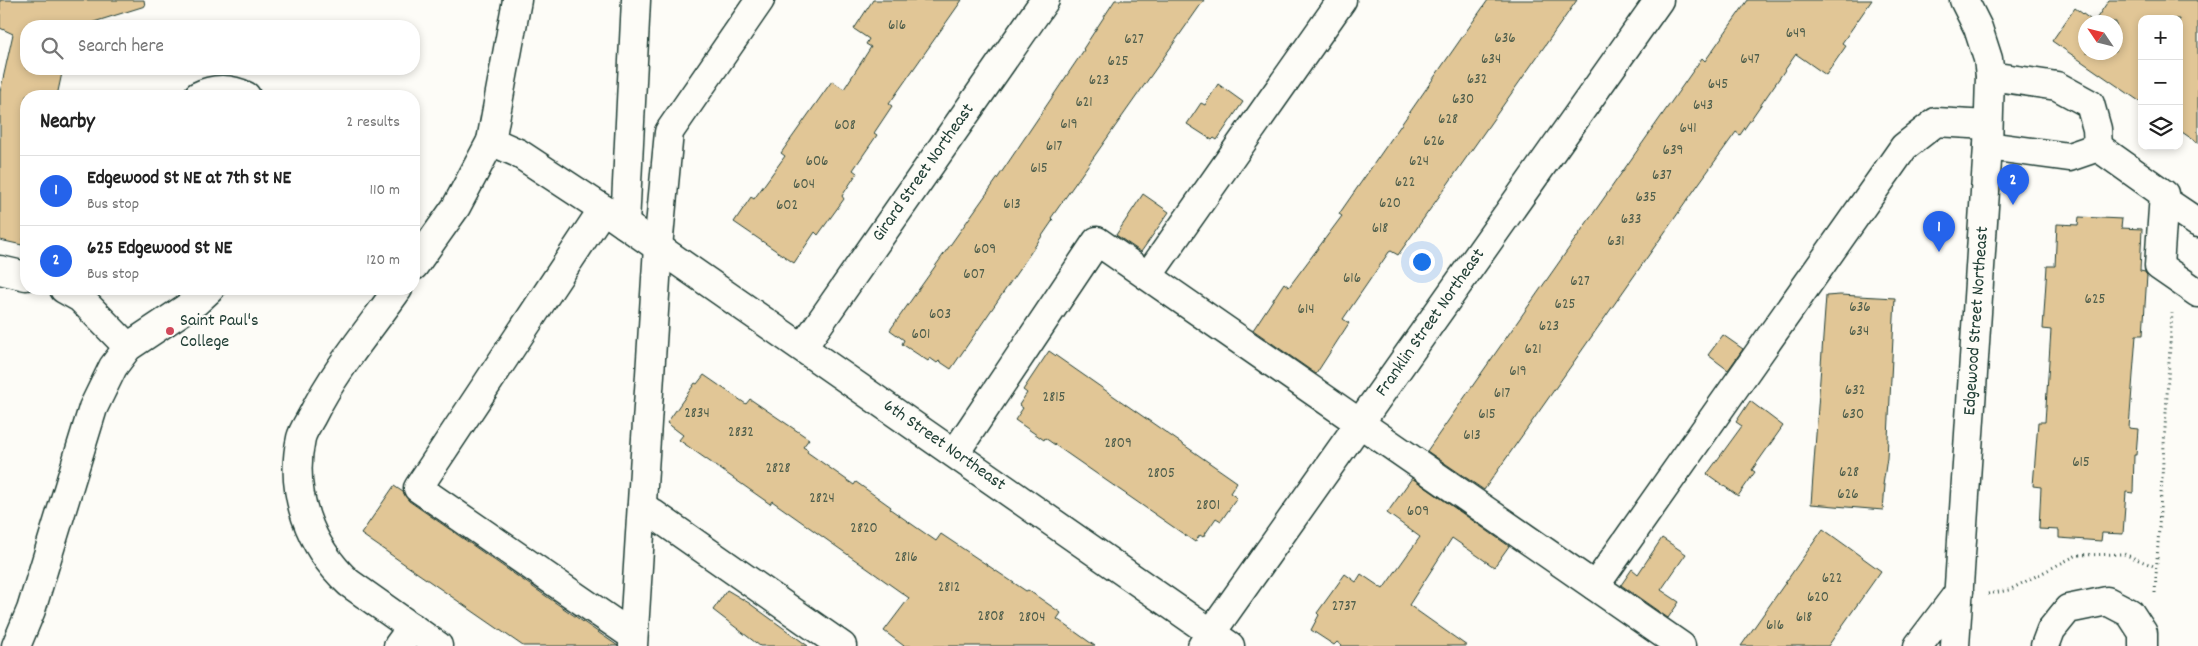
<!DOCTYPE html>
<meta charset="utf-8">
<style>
:root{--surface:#fff;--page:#f2f2f2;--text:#222;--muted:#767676;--line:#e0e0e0;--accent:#2563eb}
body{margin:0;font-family:Dekko,sans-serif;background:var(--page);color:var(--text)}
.controls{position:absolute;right:15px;top:15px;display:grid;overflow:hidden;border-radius:10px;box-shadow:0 2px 8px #0003}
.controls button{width:45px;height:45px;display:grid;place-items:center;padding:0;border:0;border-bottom:1px solid var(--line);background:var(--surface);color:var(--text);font:25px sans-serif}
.compass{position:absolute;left:2078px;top:15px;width:45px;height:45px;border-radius:50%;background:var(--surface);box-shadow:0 2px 8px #0003;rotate:305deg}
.you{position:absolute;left:1421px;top:261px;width:18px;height:18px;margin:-12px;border:4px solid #fff;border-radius:50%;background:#1a73e8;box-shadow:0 0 0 8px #1a73e833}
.badge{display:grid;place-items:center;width:32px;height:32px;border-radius:50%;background:var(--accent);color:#fff;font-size:16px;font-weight:700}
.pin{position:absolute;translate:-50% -41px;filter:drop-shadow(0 1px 2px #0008)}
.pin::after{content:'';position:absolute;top:26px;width:18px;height:15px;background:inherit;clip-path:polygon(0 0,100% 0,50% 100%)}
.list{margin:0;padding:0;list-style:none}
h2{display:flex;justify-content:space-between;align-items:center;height:65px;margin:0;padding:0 20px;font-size:21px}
h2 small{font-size:16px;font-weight:400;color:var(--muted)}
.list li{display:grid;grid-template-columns:32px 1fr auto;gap:15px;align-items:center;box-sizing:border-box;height:70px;padding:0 20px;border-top:1px solid var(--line)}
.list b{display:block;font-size:19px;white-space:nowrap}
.list p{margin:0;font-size:16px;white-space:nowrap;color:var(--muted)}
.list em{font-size:16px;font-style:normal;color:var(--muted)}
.icon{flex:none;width:28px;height:28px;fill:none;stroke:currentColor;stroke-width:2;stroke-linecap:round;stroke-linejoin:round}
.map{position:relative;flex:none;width:2198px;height:646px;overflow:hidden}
.search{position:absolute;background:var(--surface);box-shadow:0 2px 8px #0003;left:20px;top:20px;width:400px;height:55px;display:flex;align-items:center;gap:12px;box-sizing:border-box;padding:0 18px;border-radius:20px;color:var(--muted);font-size:19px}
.panel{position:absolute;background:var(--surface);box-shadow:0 2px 8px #0003;left:20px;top:90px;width:400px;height:205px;border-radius:20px}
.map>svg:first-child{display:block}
.building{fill:#e1c696;stroke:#1f3d34;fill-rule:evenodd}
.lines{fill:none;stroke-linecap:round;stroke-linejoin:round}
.minor-casing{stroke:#1f3d34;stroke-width:31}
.path{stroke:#1f3d34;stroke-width:3;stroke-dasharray:1 4;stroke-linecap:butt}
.minor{stroke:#fdfcf7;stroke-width:28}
.poi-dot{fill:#d1495b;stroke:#fdfcf7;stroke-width:2}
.labels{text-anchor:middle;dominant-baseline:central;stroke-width:4;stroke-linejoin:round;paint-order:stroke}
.number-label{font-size:15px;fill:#505f4c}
.street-label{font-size:18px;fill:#1f3d34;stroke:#fdfcf7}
.poi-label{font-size:18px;fill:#1f3d34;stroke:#fdfcf7;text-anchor:start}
</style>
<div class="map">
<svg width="2198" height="646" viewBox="0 0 2198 646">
<rect width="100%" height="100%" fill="#fdfcf7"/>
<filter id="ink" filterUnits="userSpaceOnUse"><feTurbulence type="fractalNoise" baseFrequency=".02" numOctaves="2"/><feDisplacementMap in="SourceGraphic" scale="10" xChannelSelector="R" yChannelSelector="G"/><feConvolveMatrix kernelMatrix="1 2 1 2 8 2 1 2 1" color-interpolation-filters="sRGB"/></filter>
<g filter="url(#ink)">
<!-- building -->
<g class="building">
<path d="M0 0H144L145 6 81 26H26V69H51L50 71 62 73 57 96H26V227L22 245 0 240V92L13 34 0 28Z"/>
<path d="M873 0H962L889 104 892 106 874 133 877 135 853 170 857 173 842 196 844 199 818 235 815 232 794 263 734 222 751 197 754 199 785 156 781 153 832 81 844 89 871 47 866 44 869 39 854 29Z"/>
<path d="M1115 0H1204L1051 218 1053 220 951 369 939 361 937 363 930 358 928 361 902 344 904 340 890 330 997 179 1084 50 1083 49Z"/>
<path d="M1488 0H1577L1398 255 1391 251 1389 252 1343 319 1349 323 1316 374 1253 330 1284 283 1289 287 1342 216 1339 214Z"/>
<path d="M1748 0H1872L1842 43 1846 46 1826 75 1796 54 1740 135 1736 132 1700 182 1484 490 1427 451 1702 58 1705 61Z"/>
<path d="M2109 0H2198V143L2179 130V19H2142V103L2052 41 2075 8 2094 22ZM2086 22H2116V52H2086Z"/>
<path d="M1218 84 1243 102 1217 140 1214 138 1212 140 1187 124 1201 103 1205 105Z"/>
<path d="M1143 194 1169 212 1141 252 1116 235Z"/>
<path d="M2079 217 2122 219 2121 228 2142 229 2140 271 2145 272 2147 275 2143 335H2136L2129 428 2138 429 2136 455H2134L2133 493 2126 492 2123 534 2102 533 2101 541 2059 538V530L2039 529 2041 487 2033 486 2038 422H2045L2051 330 2043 329 2047 266H2055L2057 224 2078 225Z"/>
<path d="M1840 295 1895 298 1887 458 1883 485H1885L1883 510 1811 504 1826 296Z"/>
<path d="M1723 335 1743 349 1728 370 1708 355Z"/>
<path d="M1049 351 1237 482 1230 493 1237 498 1221 521 1216 518 1203 537 1200 535 1195 542 1045 438 1044 440 1015 420 1023 408 1019 405 1027 393 1023 390Z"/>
<path d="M704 375 746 404 750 399 809 439 803 447 808 450 807 452 854 485 856 482 891 507 890 509 936 541 941 534 1026 591 1028 590 1061 613 1057 619 1095 646H904L884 631 909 598 772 501 770 504 679 440 683 435 667 423 695 383 697 384Z"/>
<path d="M1750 401 1783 426 1752 470 1755 472 1738 496 1707 474 1742 426 1736 422Z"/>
<path d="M1412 478 1509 546 1494 567 1452 538 1409 605 1467 646H1342L1337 642 1334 645 1311 630 1319 615 1317 613 1345 574 1356 582 1361 574 1383 589 1420 537 1387 513Z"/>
<path d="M394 486 403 492 409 501 618 646H523L361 534Z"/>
<path d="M1823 529 1881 571 1828 646H1741Z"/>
<path d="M1662 538 1686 554 1661 590 1679 602 1668 618 1621 585 1632 569 1638 574Z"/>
<path d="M727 590 749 603 808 646H760L713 610Z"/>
</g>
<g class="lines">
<defs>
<g id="minor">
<path d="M517 0 491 141 518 153 603 209 1230 646"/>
<path d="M1990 76 2057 86 2090 104 2097 129 2098 147"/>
<path d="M198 96C213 88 231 88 246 96"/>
<path d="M1988 146 2069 157 2098 147"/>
<path d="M2098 147 2164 194 2159 266 2198 293"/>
<path d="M2164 200 2198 223"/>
<path d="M603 209 418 488 633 636"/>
<path d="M625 224 636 0"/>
<path d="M414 266 456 207 491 141"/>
<path d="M0 270 26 276"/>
<path d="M1148 276 1342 0"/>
<path d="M64 289 80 298 128 347"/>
<path d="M398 289C369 330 335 370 313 414 309 422 303 430 301 438 289 492 310 547 349 583L438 646"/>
<path d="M803 347 1045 0"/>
<path d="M955 453 1097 241 1681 646"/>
<path d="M642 506 842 646"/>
<path d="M1595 586 1904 147 1936 122 1988 125"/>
<path d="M16 646 31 610 93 408 113 367 128 347 197 301 210 289"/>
<path d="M398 646 412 627"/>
<path d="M633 646 658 247 669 132 760 0"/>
<path d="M1202 646 1659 0"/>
<path d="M1918 646 1959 592"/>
<path d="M1955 646 1988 146 1990 76 1988 59 1978 28 1964 0"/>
<path d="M2045 646 2051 630 2068 609 2107 601 2130 613 2143 633V646"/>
</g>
</defs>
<!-- minor casing -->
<use href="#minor" class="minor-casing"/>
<!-- path -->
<g class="path">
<path d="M2155 593 2172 313"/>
<path d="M1988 594 2009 590 2077 555 2124 554 2156 567"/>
</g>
<!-- minor -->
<use href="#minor" class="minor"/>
</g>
</g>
<!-- markers -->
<circle class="poi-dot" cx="170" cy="331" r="5"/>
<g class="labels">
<!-- number labels -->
<g class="number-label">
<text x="897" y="26">616</text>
<text x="1796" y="34">649</text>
<text x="1505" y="39">636</text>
<text x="1134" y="40">627</text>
<text x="1491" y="60">634</text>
<text x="1750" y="60">647</text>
<text x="1118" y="62">625</text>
<text x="1477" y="80">632</text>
<text x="1099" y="81">623</text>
<text x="1718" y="85">645</text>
<text x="1463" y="100">630</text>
<text x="1084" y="103">621</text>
<text x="1703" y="106">643</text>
<text x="1448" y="120">628</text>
<text x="1069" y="125">619</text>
<text x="845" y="126">608</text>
<text x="1688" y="129">641</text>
<text x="1434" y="142">626</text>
<text x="1054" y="147">617</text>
<text x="1673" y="151">639</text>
<text x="817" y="162">606</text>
<text x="1419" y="162">624</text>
<text x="1039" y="169">615</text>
<text x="1662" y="176">637</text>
<text x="1405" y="183">622</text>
<text x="804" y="185">604</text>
<text x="1646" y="198">635</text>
<text x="1390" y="204">620</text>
<text x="1012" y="205">613</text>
<text x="787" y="206">602</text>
<text x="1631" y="220">633</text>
<text x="1380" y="229">618</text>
<text x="1616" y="242">631</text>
<text x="985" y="250">609</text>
<text x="974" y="275">607</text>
<text x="1352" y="279">616</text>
<text x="1580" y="282">627</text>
<text x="2095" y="300">625</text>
<text x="1565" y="305">625</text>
<text x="1860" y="308">636</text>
<text x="1306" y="310">614</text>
<text x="940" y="315">603</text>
<text x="1549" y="327">623</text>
<text x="1859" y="332">634</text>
<text x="921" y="335">601</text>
<text x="1533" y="350">621</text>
<text x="1518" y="372">619</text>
<text x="1855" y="391">632</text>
<text x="1502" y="394">617</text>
<text x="1054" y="398">2815</text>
<text x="697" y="414">2834</text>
<text x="1487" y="415">615</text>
<text x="1853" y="415">630</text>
<text x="741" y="433">2832</text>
<text x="1472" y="436">613</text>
<text x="1118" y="444">2809</text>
<text x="2081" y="463">615</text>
<text x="778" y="469">2828</text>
<text x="1849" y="473">628</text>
<text x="1161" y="474">2805</text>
<text x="1848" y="495">626</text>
<text x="822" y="499">2824</text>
<text x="1208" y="506">2801</text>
<text x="1418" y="512">609</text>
<text x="864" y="529">2820</text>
<text x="906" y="558">2816</text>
<text x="1832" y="579">622</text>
<text x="949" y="588">2812</text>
<text x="1818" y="598">620</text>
<text x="1344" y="607">2737</text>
<text x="991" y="617">2808</text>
<text x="1032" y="618">2804</text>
<text x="1804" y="618">618</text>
<text x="1775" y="626">616</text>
</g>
<!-- street labels -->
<g class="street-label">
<text transform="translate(924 173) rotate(-55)">Girard Street Northeast</text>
<text transform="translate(1977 321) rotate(-86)">Edgewood Street Northeast</text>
<text transform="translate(1431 323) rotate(-55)">Franklin Street Northeast</text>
<text transform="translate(944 446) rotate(35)">6th Street Northeast</text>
</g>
<!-- poi labels -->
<g class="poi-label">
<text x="180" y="321">Saint Paul's<tspan x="180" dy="21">College</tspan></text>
</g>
</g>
</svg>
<div class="controls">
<button>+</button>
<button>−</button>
<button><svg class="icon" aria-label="layers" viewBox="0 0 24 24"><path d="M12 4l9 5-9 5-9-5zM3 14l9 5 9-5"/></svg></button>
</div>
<svg class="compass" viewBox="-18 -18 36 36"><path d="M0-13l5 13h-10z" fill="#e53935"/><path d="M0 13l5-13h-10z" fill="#767676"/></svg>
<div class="you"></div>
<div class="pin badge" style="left:1939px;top:252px">1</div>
<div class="pin badge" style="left:2013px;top:205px">2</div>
<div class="search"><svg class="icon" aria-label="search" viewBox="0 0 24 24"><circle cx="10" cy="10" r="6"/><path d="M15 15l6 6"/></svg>Search here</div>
<section class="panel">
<h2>Nearby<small>2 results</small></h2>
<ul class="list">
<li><span class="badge">1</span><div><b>Edgewood St NE at 7th St NE</b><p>Bus stop</p></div><em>110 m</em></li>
<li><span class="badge">2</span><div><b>625 Edgewood St NE</b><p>Bus stop</p></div><em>120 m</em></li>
</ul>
</section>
</div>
